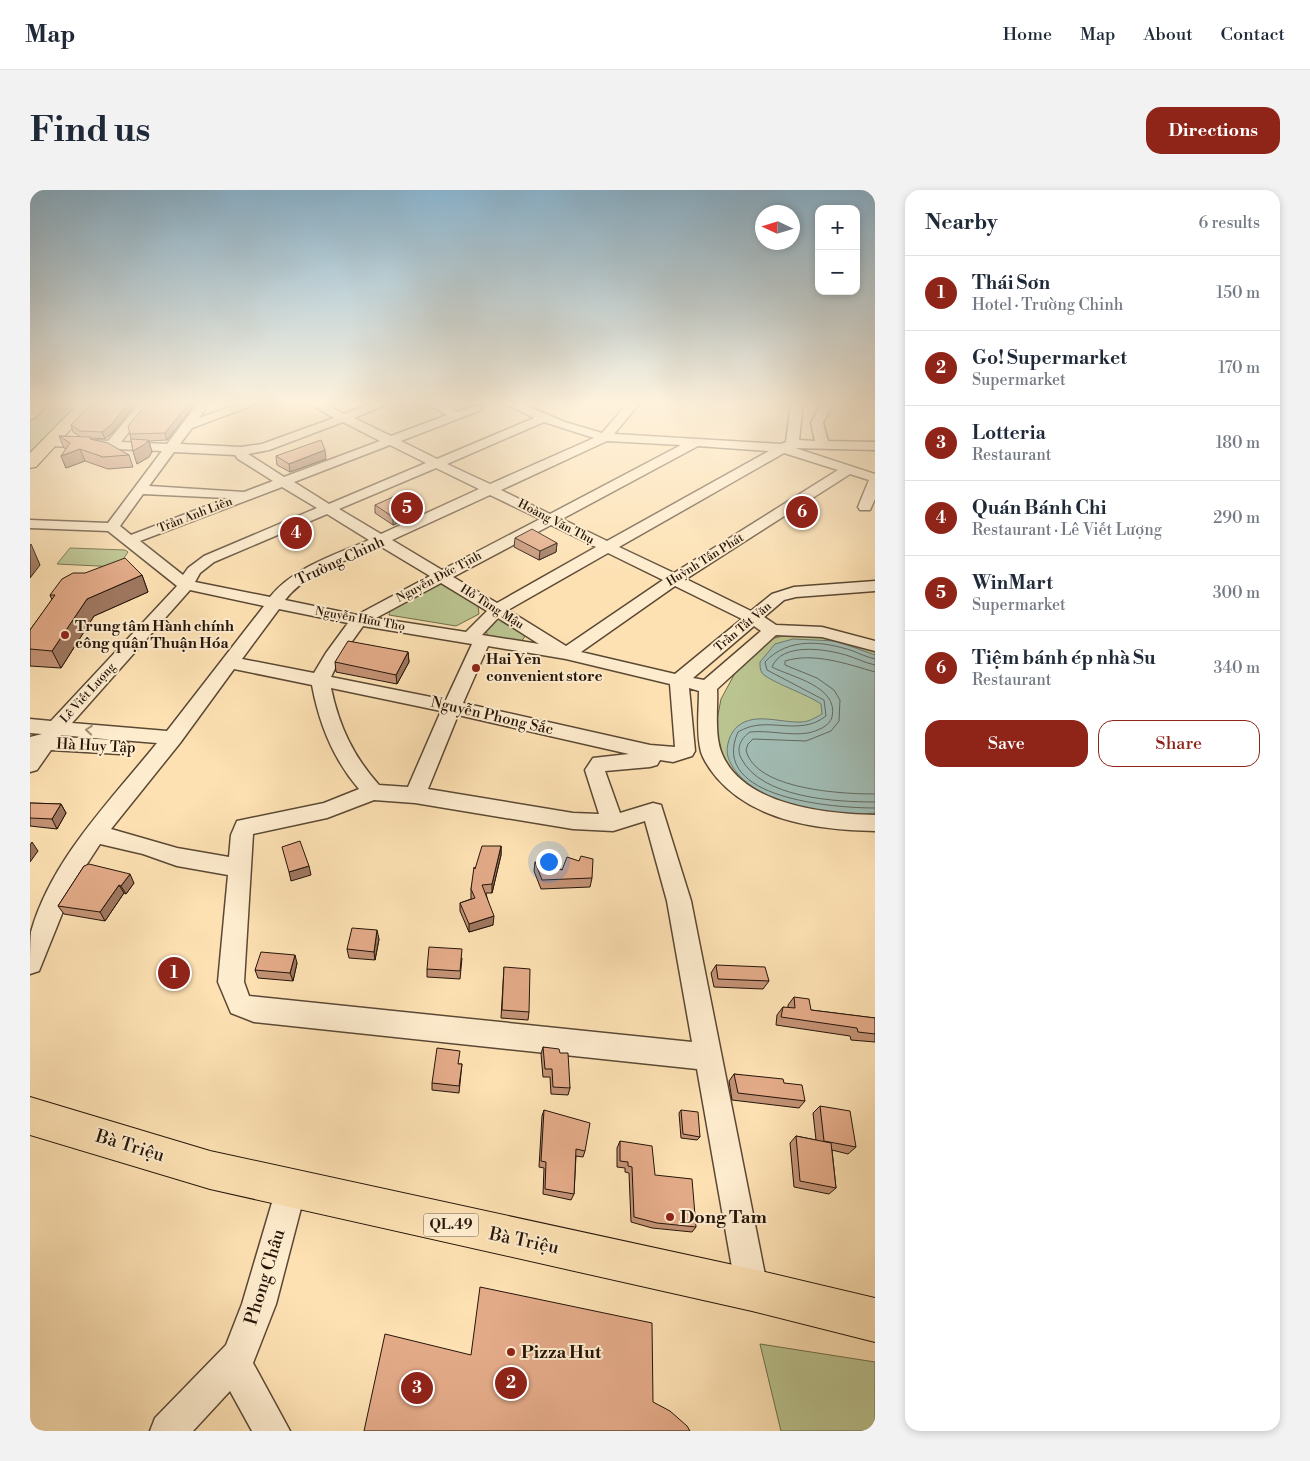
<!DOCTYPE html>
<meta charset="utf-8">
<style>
:root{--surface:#fff;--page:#f2f2f3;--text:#1f2937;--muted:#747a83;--line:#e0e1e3;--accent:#8f2418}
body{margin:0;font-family:"Libre Bodoni",serif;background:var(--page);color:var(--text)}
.controls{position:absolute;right:15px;top:15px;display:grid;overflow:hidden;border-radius:10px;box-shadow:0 2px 8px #0003}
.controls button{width:45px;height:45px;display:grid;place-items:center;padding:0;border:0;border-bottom:1px solid var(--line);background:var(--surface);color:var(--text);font:25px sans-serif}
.compass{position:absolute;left:725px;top:15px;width:45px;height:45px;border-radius:50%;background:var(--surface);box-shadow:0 2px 8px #0003;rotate:274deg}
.you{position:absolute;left:518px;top:671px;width:18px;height:18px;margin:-12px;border:4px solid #fff;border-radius:50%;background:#1a73e8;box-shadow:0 0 0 8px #1a73e833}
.badge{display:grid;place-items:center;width:32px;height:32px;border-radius:50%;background:var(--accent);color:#fff;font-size:16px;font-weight:700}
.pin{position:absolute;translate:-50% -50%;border:2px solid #fff;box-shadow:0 1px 5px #0006}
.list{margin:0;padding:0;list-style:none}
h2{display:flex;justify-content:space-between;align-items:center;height:65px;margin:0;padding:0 20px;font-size:21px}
h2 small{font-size:16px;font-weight:400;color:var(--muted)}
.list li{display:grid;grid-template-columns:32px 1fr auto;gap:15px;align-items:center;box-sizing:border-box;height:75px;padding:0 20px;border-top:1px solid var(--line)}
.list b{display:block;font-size:19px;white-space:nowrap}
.list p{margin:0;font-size:16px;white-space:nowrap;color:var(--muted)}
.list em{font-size:16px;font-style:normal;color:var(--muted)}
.actions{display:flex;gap:10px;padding:15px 20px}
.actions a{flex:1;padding:11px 0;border:1px solid var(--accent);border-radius:15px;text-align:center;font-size:18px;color:var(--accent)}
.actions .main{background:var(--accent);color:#fff}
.map{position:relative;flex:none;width:845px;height:1241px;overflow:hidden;border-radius:15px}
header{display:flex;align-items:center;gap:30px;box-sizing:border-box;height:70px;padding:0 25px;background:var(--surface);border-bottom:1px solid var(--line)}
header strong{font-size:24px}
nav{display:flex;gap:28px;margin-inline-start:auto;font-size:18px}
.intro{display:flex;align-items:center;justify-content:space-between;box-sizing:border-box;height:120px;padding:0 30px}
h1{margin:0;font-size:35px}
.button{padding:12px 22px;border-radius:15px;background:var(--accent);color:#fff;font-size:18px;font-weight:700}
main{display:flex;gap:30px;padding:0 30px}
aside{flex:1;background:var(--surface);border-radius:15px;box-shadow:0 2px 8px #0003}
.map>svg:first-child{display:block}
.green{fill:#bac490;stroke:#706c4c}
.water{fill:#a1bcb4;stroke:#6f7970}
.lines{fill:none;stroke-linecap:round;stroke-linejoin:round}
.shore{stroke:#63685e;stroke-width:1}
.minor-casing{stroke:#5b4834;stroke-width:3}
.major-casing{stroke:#251509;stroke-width:2}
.highway-casing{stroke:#251509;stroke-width:2}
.minor{fill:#feecce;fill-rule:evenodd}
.major{fill:#fde1b3;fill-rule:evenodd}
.highway{fill:#fde1b3;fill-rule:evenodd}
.wall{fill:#c39275;stroke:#251509}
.shaded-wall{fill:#9f775f;stroke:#251509}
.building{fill:#e3aa88;stroke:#251509}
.oneway{stroke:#9c8b75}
.poi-dot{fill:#8f2418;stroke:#feecce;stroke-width:2}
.labels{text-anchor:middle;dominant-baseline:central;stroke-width:4;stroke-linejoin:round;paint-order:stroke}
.far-street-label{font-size:12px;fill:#251509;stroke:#feecce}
.shield{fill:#feecce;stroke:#665644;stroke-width:1}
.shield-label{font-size:14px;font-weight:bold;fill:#251509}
.street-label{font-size:15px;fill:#251509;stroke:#feecce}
.poi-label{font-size:15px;font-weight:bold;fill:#251509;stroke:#feecce;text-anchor:start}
.near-street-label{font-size:18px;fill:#251509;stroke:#feecce}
.near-poi-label{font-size:18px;font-weight:bold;fill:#251509;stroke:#feecce;text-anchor:start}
</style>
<header>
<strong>Map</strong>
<nav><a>Home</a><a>Map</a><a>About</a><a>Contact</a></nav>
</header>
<div class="intro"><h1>Find us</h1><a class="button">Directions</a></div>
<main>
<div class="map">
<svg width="845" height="1241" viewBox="0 0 845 1241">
<rect width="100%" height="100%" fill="#fde1b3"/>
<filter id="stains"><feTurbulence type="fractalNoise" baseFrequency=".004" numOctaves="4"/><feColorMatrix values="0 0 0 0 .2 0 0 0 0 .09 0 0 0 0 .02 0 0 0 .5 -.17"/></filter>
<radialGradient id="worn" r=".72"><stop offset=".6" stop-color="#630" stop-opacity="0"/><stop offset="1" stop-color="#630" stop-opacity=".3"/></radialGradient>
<!-- green -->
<g class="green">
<path d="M18 213H53L0 267V231Z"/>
<path d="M40 358 95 360 98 362 88 377 27 374Z"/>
<path d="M409 393 448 416 449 424 426 436 359 425 360 416Z"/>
<path d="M466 428H472L496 445 491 452 458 446 455 439Z"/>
<path d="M780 444 845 460V628L768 620 706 592 688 560 686 535 691 509 710 474 740 449 758 445Z"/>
<path d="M730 1154 845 1172V1241H751Z"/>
</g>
<!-- water -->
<path class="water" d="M763 449 806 451 845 465V623C802 627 714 614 698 567 695 557 700 542 708 536 725 522 751 533 771 532 778 532 785 528 792 524L791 514C777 504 740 492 732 483 730 480 730 476 730 472L745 454Z"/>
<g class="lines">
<!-- shore -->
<g class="shore">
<path d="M845 469C837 467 830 464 823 461 793 451 758 447 735 472L737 480 794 510 796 526C768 548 737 524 708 542 678 609 805 618 845 618"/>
<path d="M845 475C835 473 826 468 816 465 795 459 752 452 742 477 761 487 809 496 802 527 800 536 787 541 778 543 759 546 739 540 720 542 711 548 706 558 711 568 731 608 805 612 845 612"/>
<path d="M845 482C817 474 784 462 755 471V475L787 488 804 500 810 510 809 531 801 541 776 551 723 549 718 554 716 560C725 600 813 604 845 604"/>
</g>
<defs>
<g id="minor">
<path d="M110 213H122L91 252 137 254 168 213H179L169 228 211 213H229L162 238 150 254 211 257 232 254 304 228 278 213H293L314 224 343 213H360L324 228 361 246 417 225 395 213H410L427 222 443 216H451V220L371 251 407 269 504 228 474 213H490L535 232 572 243 598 213H610L584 244 751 254 756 252 761 213H773L769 250 785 251 781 233 791 213H803L793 233 798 251 845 252V260L765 258 845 284V309L840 320H830L828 317 839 290 820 284 656 389 721 421 742 404 764 397 845 391V401L766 407 754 410 734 427 746 435 792 437 845 451V461L792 447 746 445 687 499C688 518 684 545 692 564 714 616 797 624 845 625V641C790 640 725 632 687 588 681 581 674 571 671 562 666 543 669 520 669 501L659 498 665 561 662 566 643 572 630 570 627 575 620 577 575 581 590 623 623 613 631 615 661 711 738 1100 734 1112 722 1116 710 1112 706 1100 667 879 224 832 201 823 188 792 198 685 147 676 113 664 70 654 44 694 9 781 0 784C0 771 0 754 1 742 21 670 81 610 127 553L91 550 97 552 100 557 97 562 90 564 21 560 7 580 0 582V547L12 544 0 543V529L21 531 147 396 78 341 0 338V330L78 333 132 261 21 256 15 252 21 248 78 251ZM313 232 350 251 254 287 218 264 239 260ZM514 232 564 248 460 294 417 274ZM577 251 651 255 520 324 471 300ZM360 255 396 273 299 314 264 292ZM668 256 739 261 577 351 532 329ZM144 262 205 265 208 269 243 291 214 302 119 296ZM754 263 808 280 644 383 589 357ZM406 278 449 299 351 344 309 319ZM252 297 287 318 174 366 158 378 153 385 110 351ZM113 304 197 308 101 345 90 336ZM460 305 510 329 412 380 362 350ZM297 324 339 350C305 365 264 377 240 407L165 392 170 383 184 372ZM521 335 566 357 467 413 423 387ZM350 356 400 386 327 425 255 410C276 382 319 370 350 356ZM578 363 633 390 536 456 478 420ZM411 393 457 421 436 442 346 428ZM645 396 712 429 645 484 551 462ZM160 400 234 416 137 541 42 533ZM249 419 318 433 296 463 284 483 212 469ZM468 428 509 454 452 445ZM333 436 442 454 416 510 301 487 310 468ZM724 436 731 441 674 490 663 488ZM458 456 536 469 640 494 645 557 620 555 433 513ZM204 479 282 495C289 533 303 569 329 599L294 613 207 631 201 645 199 667 147 658 81 639 150 553ZM301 498 411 521 378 597 349 595C323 566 309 536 301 498ZM428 525 599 564 563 568 555 580 569 624 543 623 398 599ZM31 545 85 550 30 547ZM344 610 385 613 543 639 583 641 615 631 637 711 662 852 219 806 214 792 223 644 297 628Z"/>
<path d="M261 984 272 988 276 999 246 1114 223 1173 260 1241H222L200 1201 163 1241H120L125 1228 196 1155 212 1114 246 999 250 988Z"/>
</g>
<g id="major">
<path d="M3 213H19L5 228 0 230V217Z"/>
<path d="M49 213H65L6 277 0 278V263Z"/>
</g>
<path id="highway" d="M0 907 180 961 722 1079 845 1108V1152L722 1121 180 999 0 945Z"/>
</defs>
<!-- minor casing -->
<use href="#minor" class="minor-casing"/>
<!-- major casing -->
<use href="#major" class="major-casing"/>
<!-- highway casing -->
<use href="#highway" class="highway-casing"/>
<!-- minor -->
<use href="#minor" class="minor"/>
<!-- major -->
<use href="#major" class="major"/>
<!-- highway -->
<use href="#highway" class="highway"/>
</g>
<!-- wall -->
<g class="wall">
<path d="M166 213 137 250 119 251 122 262 119 267 107 274 103 261 100 244Z"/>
<path d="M41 235 83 242 75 249 62 248V249L99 265 103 277 78 279 55 271 36 278 31 266 36 259 34 258 29 246 51 247 43 242Z"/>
<path d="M246 266 296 269 260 282 247 275Z"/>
<path d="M391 314 392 322 363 335 345 323V315Z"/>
<path d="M485 348 527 353 526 362 509 370 484 357Z"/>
<path d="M112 385 118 402 64 426 31 478 0 476V440L22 410 20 405Z"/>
<path d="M378 462 379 472 367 494 306 482 305 472Z"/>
<path d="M0 613 31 614 36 623 27 639 0 636Z"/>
<path d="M471 656V665L462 703H456L463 735 439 742 430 721V713L441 709V699L445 679Z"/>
<path d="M505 672 562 688 560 697 511 699 504 681Z"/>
<path d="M54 676 104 693 96 704 94 703 75 731 34 724 28 716Z"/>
<path d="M349 749 345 770 319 768 317 759Z"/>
<path d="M432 768 430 789 397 787V779Z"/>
<path d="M267 773 263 791 228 788 225 780Z"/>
<path d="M686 775 739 791 733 799 684 797 681 783Z"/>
<path d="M474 777 499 822 498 830 471 828Z"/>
<path d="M764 807 781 820 845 828V852L821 850 820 846 746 835 747 825 753 817 758 818V815Z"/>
<path d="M513 857 530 863 540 898 538 905 521 904 520 887H513L511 864Z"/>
<path d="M429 874H432L429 903 402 900V893Z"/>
<path d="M704 884 754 893 775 911 769 918 702 910 699 891Z"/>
<path d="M790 916 826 957 818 964 802 960 806 998 799 1004 764 997 760 953 766 946 786 950 783 923Z"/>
<path d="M514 920 555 961 553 967 546 966 544 1004 541 1010 513 1004 514 978 509 977 512 926Z"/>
<path d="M651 920 670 947 667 950 651 948 649 923Z"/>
<path d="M590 951 625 985 666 1037 662 1042 622 1038 601 1032 599 983 595 982V978L587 977V958Z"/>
</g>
<!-- shaded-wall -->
<g class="shaded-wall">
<path d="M99 213H107L83 242 75 249 72 242Z"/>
<path d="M159 213H166L137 250 135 243Z"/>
<path d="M118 250 122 262 119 267 107 274 103 261Z"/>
<path d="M50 259 55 271 36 278 31 266Z"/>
<path d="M295 260 296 269 260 282 259 274Z"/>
<path d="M391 314 392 322 363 335V327Z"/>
<path d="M527 353 526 362 509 370 510 361Z"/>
<path d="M1 354 10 375 0 388V355Z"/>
<path d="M112 385 118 402 64 426 31 478 22 461 57 409Z"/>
<path d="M378 462 379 472 367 494 366 485Z"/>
<path d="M31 614 36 623 27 639 22 629Z"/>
<path d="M2 652 8 661 0 672V655Z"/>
<path d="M471 656V665L462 703V694Z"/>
<path d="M279 676 281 685 261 691 259 682Z"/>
<path d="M100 684 104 693 96 704 91 696Z"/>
<path d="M89 695 94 703 75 731 70 722Z"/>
<path d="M464 726 463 735 439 742V734Z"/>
<path d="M347 740 349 749 345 770 344 762Z"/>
<path d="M265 765 267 773 263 791 260 783Z"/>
</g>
<!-- building -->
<g class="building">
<path d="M62 213H99L81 235 72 242 50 241 41 235Z"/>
<path d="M117 213H159L135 243 100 244 98 236Z"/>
<path d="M29 246 61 247 60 249 78 253 99 265 73 267 50 259 31 266 40 253Z"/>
<path d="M101 249 118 250 115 254 103 261Z"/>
<path d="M291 250 295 260 259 274 246 266Z"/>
<path d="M372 303 391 314 363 327 345 315Z"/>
<path d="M502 339 527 353 510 361 485 348Z"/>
<path d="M95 368 112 385 57 409 22 461 0 459V440L25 405H20L32 389 43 383H55Z"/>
<path d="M318 451 378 462 366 485 305 472Z"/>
<path d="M0 613 31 614 22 629 0 628Z"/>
<path d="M270 651 279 676 259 682 252 657Z"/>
<path d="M452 656H471L462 694 452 695 464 726 439 734 430 713 445 708 441 699 444 677 445 679Z"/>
<path d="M551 666 563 669 562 688 512 690 505 672 532 680 537 667 549 671Z"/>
<path d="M59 674 100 684 91 696 89 695 70 722 28 716 54 676Z"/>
<path d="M322 738 347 740 344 762 317 759Z"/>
<path d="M399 757 432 759 430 781 397 779Z"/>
<path d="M231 762 265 765 260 783 225 780Z"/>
<path d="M686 775 735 777 739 791 688 789Z"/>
<path d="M474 777 500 779 499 822 472 820Z"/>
<path d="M764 807 779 809 781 820 845 828V844L828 842 827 838 751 827 753 817 765 818Z"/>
<path d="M513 857 529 859 530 863H538L540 898 523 897 522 879H515Z"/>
<path d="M407 858 430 861 428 874H432L429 896 402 893Z"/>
<path d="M704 884 753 889 754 893 772 895 775 911 708 903Z"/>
<path d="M790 916 820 921 826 957 794 951Z"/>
<path d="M514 920 560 933 555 961 546 959 544 1004 515 999 516 972 511 971Z"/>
<path d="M651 920 668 922 670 947 653 944Z"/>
<path d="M766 946 801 953 806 998 770 991Z"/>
<path d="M590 951 622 956 625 985 662 989 666 1037 627 1033 604 1027 602 977 598 976V972L590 971Z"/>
<path d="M450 1097 622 1133 623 1212 640 1221 657 1236 660 1241H334L355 1144 441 1165Z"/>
</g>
<!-- one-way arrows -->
<defs><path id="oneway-chevron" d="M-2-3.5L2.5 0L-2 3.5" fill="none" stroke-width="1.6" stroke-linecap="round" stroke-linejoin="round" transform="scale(1.25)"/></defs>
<use class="oneway" href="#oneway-chevron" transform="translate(59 540) rotate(-175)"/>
<!-- sky -->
<linearGradient id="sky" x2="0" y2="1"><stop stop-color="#8bb7d3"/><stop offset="0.55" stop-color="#fef2dd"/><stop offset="1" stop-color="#fef2dd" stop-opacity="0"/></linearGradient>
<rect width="845" height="387" fill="url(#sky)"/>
<!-- markers -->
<g class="poi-dot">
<circle cx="35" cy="445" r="5"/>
<circle cx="446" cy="478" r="5"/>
<circle cx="640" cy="1027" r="5"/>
<circle cx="481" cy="1162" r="5"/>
</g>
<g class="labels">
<!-- far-street labels -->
<g class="far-street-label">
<text transform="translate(165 325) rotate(-21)">Trần Anh Liên</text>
<text transform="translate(526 332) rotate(27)">Hoàng Văn Thụ</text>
<text transform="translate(675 370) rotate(-32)">Huỳnh Tấn Phát</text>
<text transform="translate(409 387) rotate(-28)">Nguyễn Đức Tịnh</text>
<text transform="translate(462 417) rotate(32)">Hồ Tùng Mậu</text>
<text transform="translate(330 429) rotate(10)">Nguyễn Hữu Thọ</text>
<text transform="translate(713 437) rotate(-40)">Trần Tất Văn</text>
<text transform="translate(58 503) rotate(-48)">Lê Viết Lượng</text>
</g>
<!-- shield labels -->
<rect class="shield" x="393.5" y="1023.5" width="55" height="23" rx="4"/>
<g class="shield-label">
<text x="421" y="1035">QL.49</text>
</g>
<!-- street labels -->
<g class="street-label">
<text transform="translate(310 371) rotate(-25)">Trường Chinh</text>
<text transform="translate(462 526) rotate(13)">Nguyễn Phong Sắc</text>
<text transform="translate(66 556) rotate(3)">Hà Huy Tập</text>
</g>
<!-- poi labels -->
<g class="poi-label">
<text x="45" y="436">Trung tâm Hành chính<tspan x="45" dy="17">công quận Thuận Hóa</tspan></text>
<text x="456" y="469">Hai Yen<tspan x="456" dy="17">convenient store</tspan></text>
</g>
<!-- near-street labels -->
<g class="near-street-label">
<text transform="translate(100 956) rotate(17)">Bà Triệu</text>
<text transform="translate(494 1051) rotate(12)">Bà Triệu</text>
<text transform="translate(235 1087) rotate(-73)">Phong Châu</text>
</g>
<!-- near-poi labels -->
<g class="near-poi-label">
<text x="650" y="1027">Dong Tam</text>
<text x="491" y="1162">Pizza Hut</text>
</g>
</g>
<rect width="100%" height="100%" filter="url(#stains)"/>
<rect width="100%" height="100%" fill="url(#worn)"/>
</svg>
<div class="controls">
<button>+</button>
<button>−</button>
</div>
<svg class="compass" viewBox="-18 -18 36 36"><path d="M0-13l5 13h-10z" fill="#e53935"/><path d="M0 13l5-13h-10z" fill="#747a83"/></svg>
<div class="you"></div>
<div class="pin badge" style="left:144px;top:783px">1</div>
<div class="pin badge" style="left:481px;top:1193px">2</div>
<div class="pin badge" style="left:387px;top:1198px">3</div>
<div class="pin badge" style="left:266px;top:343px">4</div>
<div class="pin badge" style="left:377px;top:318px">5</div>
<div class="pin badge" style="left:772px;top:322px">6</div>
</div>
<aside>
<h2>Nearby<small>6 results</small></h2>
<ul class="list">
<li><span class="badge">1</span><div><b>Thái Sơn</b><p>Hotel · Trường Chinh</p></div><em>150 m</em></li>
<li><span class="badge">2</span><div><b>Go! Supermarket</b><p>Supermarket</p></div><em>170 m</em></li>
<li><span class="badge">3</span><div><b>Lotteria</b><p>Restaurant</p></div><em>180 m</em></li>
<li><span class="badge">4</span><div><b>Quán Bánh Chi</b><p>Restaurant · Lê Viết Lượng</p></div><em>290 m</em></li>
<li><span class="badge">5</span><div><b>WinMart</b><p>Supermarket</p></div><em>300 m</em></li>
<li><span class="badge">6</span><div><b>Tiệm bánh ép nhà Su</b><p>Restaurant</p></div><em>340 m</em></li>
</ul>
<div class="actions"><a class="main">Save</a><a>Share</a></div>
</aside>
</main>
